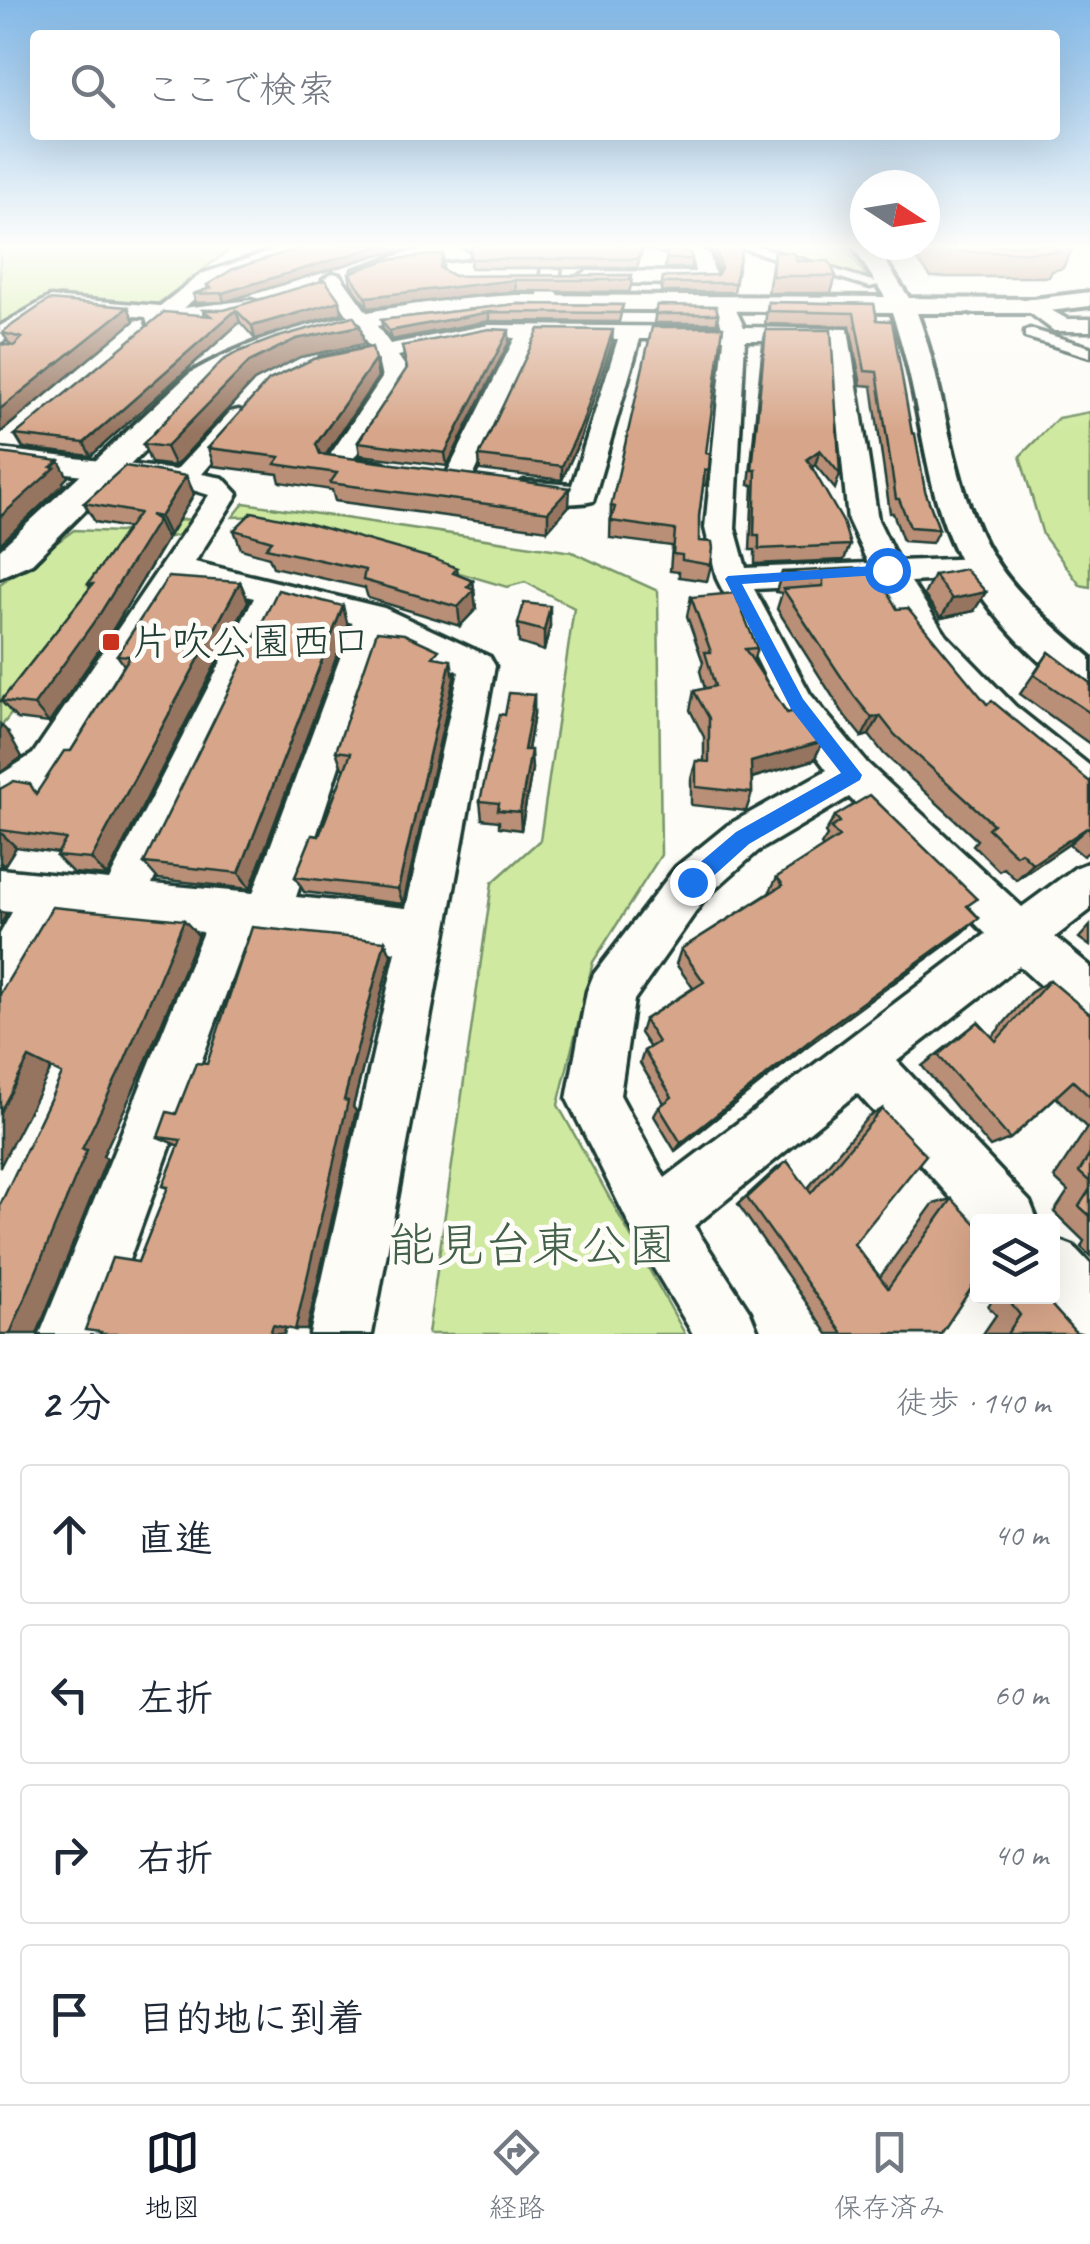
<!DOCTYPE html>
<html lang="ja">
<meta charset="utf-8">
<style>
:root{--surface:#fff;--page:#f6f6f7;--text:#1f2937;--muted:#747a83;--line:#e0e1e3;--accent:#111827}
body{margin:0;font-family:Caveat,"Klee One",sans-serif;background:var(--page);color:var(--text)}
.controls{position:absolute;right:30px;bottom:30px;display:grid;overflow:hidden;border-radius:10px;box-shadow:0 10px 40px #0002}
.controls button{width:90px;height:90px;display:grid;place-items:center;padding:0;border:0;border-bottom:2px solid var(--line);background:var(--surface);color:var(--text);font:50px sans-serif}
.compass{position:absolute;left:850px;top:170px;width:90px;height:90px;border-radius:50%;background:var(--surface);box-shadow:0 10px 40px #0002;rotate:102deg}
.stop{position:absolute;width:30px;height:30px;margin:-22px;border:8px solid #1a73e8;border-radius:50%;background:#fff}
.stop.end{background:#1a73e8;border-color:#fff;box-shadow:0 2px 10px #0008}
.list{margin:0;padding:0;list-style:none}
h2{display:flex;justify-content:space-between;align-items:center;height:130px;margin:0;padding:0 40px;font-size:42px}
h2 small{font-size:32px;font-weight:400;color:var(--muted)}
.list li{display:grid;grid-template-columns:65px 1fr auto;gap:30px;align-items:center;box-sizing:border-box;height:140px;margin:0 20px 20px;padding:0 20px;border:2px solid var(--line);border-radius:10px}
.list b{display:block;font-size:38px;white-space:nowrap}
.list em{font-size:32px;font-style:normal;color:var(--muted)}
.icon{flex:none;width:55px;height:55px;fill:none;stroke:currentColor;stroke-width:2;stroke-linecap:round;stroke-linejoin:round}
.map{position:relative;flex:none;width:1090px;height:1334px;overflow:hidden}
.search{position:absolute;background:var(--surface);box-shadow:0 10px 40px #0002;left:30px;right:30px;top:30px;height:110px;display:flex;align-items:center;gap:25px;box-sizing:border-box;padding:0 35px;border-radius:10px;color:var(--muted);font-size:38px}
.sheet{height:770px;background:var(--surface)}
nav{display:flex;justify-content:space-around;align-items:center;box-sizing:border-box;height:140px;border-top:2px solid var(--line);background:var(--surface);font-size:28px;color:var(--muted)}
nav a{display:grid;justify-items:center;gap:5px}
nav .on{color:var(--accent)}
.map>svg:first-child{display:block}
.green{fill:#cfeaa0;stroke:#77946a;stroke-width:2.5}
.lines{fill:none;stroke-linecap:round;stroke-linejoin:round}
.pedestrian-casing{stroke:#1f3d34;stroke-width:7}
.minor-casing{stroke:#1f3d34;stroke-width:7}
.tertiary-casing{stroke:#1f3d34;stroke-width:8}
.pedestrian{fill:#fdfcf7;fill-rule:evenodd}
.minor{fill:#fdfcf7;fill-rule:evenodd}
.tertiary{fill:#fdfcf7;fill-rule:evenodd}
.wall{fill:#b98f77;stroke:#1f3d34;stroke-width:2.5}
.shaded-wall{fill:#967461;stroke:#1f3d34;stroke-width:2.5}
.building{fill:#d7a68a;stroke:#1f3d34;stroke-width:2.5}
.route{fill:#1a73e8}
.poi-dot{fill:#c8321e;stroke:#fdfcf7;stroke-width:4}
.labels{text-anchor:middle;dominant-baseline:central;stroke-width:10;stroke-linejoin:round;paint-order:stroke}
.poi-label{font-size:40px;fill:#1f3d34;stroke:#fdfcf7;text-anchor:start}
.near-park-label{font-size:48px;fill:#42604a;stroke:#fdfcf7}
</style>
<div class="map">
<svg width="1090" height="1334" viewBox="0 0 1090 1334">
<rect width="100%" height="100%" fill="#fdfcf7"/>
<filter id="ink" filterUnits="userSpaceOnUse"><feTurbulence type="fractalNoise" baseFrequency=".01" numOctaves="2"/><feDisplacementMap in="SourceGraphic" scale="20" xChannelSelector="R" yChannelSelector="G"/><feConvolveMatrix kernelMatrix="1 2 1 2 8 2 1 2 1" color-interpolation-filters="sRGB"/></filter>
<g filter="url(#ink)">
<!-- green -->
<g class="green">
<path d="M0 245H226L228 251 156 305 53 296 0 330Z"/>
<path d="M760 245H843L866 276 856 277Z"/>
<path d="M1090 412V587L1080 585 1043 535 1020 456 1058 418Z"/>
<path d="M244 503 572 552 658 591 661 855 593 962 558 1105 685 1334H428L492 883 540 840 574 608 525 582 507 587 266 516 233 517Z"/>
<path d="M194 518 179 535 126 548 78 628 0 728V584L74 530 119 532Z"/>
</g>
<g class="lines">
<defs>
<g id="pedestrian">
<path d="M732 245H754L882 284 870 287Z"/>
<path d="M1030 329 1090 347V357L1025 337V331Z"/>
</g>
<g id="minor">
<path d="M289 245H318L215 282 183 308 251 300 258 302V310L195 321 169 319 155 326 148 324 146 317 54 309 0 343V326L50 297 160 306 201 274Z"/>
<path d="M545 245H563L557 302 547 308 537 302Z"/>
<path d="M657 245H685L709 253 716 278 706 284 587 283 577 277 587 271 695 272 693 260Z"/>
<path d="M460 248 469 254 466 258 412 263 363 276 353 270 411 251Z"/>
<path d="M333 273 340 275 390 344 489 325 722 327 717 310 727 304 734 306 744 327 848 329 878 520 898 561 981 558 992 561 997 568 992 575 981 578 911 582 946 635 1015 706 1090 766V806L1076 801 989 726 922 653 879 583 754 589 810 694 867 763 1022 907 1075 868 1090 862V910L1055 937 1090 966V1022L1073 1015 1019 966 897 1061 1030 1202 1038 1222H978V1228L857 1093 694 1226 750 1312 759 1334H693L637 1240 567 1099 587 991 594 974 676 867 728 825 827 770 784 714 717 579 705 528 724 339H640L593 501C574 506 523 504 510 489L524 481 572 485 618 339 537 338 471 481 457 489 443 481 515 338 489 337 398 356 405 366 406 378 354 458 384 463 388 469C375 482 336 477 324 464L382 378 378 360 328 370 317 363 320 358 370 348 323 279ZM745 340H830L848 520 868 563 746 568 735 528ZM849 797 986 934 665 1178 620 1095 634 1000 706 897 758 851Z"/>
<path d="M1033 300 1067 319H1090V331H1054L1026 310 1023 306Z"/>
<path d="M239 410 251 417 202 474 223 478 238 494 195 562 384 608 490 657 495 666 372 1334H310L396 952 247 936 102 1334H40L203 932 58 917 17 997 0 1004V934L12 912 0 911V869L109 880 254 598 184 580 61 778 0 813V775L33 754 209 495 183 487 0 465V449L176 470 230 412ZM283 605 353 623 253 893 152 884ZM382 635 459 672 406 908 296 897Z"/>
<path d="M1052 1238 1073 1246 1090 1264V1334L1069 1329 1039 1296H1052Z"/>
</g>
<path id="tertiary" d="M852 245H875L909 298 1033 299 1090 292V306L1033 313H917C947 391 949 484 993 557 1017 596 1055 627 1090 657V698C1066 690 1048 669 1030 652 913 539 938 450 892 312L516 309C417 316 294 332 209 386L32 563 0 577V549L189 374C280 319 411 301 516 295L885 297Z"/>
</defs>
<!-- pedestrian casing -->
<use href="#pedestrian" class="pedestrian-casing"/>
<!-- minor casing -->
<use href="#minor" class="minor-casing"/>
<!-- tertiary casing -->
<use href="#tertiary" class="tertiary-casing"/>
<!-- pedestrian -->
<use href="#pedestrian" class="pedestrian"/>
<!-- minor -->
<use href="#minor" class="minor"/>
<!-- tertiary -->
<use href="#tertiary" class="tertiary"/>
</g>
<!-- wall -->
<g class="wall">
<path d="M472 245H670L692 259 691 268H665L667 255 643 248 637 268H470Z"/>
<path d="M696 245H740L741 251 734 292H661L663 277 717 275 719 273 713 252Z"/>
<path d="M906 245H1074L1063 268 1052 271 1049 277H931Z"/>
<path d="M774 252 836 276 831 293H768Z"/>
<path d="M443 254V270L454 276 632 275 631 286 629 292 516 291 368 308 351 284 349 273Z"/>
<path d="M377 255 224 302 196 303 193 294 208 289 207 285Z"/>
<path d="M768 302 874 304 877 320 912 433 925 491 939 529 932 543 903 541 893 513H890L872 386 861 385 850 326 765 324Z"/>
<path d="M516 304 623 305 619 322 489 321 391 340 383 329 381 320Z"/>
<path d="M657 305 718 314 717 323H654Z"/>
<path d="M203 310 342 313 255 339 240 322 91 456 23 448 15 435 205 316Z"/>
<path d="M134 321 0 433 10 345 3 333Z"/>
<path d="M360 326 364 344 300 357 254 381 175 466 151 463 143 444 275 338Z"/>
<path d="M766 330 840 474 835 489 815 465 812 467 850 545 844 560 755 564V550H750L753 485H749L763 344Z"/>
<path d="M509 342 447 466 360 455 358 442 407 369 402 346Z"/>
<path d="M612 343 581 437 562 480 480 470 479 456Z"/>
<path d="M378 377 326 455 569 506 548 530 335 501 332 490 280 482 278 474 214 466 208 448Z"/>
<path d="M706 453 709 469 706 485 703 486 699 516V541L711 565 707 581 679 577V572L670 571 672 546 610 538 611 506Z"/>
<path d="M186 476 194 494 169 536 165 535 167 539 112 631 49 723 17 719 1 701 90 588 88 584 128 528 95 522 84 503Z"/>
<path d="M234 530 457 568 458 575 473 581 476 609 460 626 368 598 365 588 273 567 269 557 241 549Z"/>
<path d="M782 572 863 574 987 704 1090 782V851L1083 856 1069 844 1016 880 1004 868 999 871 973 845 977 840 884 754 869 735 862 737 845 716 777 609 782 593 776 592Z"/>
<path d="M934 575 974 611 941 618 924 595Z"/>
<path d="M240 582 248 601 107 876 73 873 56 856 58 853 16 847 4 866H0V789L37 792 71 751 124 665 117 655Z"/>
<path d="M691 597 757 648 753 662 787 713 823 741 814 760 752 778V793L746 811 691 805V779L696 761H704V737L690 710 694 691 705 689 700 671 703 662 687 616Z"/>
<path d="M518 624 550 626 544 651 519 643Z"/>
<path d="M348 626 250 889 158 879 144 863Z"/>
<path d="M1049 652 1090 683V744L1020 694Z"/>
<path d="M440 658 454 678 403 904 304 892 295 877 319 836 345 769 342 768 336 751Z"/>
<path d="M534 695V714L528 750 532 769 521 830 499 827V821L482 819 480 801 505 715Z"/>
<path d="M835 816 969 907 979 918 962 933 806 1047 675 1151 654 1116 659 1107 664 1103 640 1063 644 1051 650 1048 640 1033 644 1020 693 988 676 964 681 949 769 893 777 877 823 848 821 845 827 836 825 833Z"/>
<path d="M1090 926V946L1079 938Z"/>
<path d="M385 941 391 955 353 1107 356 1111 307 1330 285 1328 284 1334H100L138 1262 168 1188 163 1186 179 1146 158 1137 176 1114 207 1064Z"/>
<path d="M1050 980 1090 1027V1256L1081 1247 1084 1241 1054 1212 1068 1191 1054 1178 1087 1128 1056 1097 1010 1139 990 1147 922 1066 978 1022 992 1037 1030 993Z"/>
<path d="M882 1109 854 1244 880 1277 933 1204 952 1199 941 1334H828L738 1204 776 1169 787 1161 807 1189 867 1118Z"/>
<path d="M996 1296H1043L1077 1334H983L996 1315 988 1306Z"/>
</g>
<!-- shaded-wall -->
<g class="shaded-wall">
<path d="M385 245H449L377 255 224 302 222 293 376 247Z"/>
<path d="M515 280 516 291 368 308 366 297Z"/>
<path d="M340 301 342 313 255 339 252 326Z"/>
<path d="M128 307 134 321 0 433V409Z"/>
<path d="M236 310 240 322 91 456 84 443Z"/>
<path d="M489 312V321L391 340 389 331Z"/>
<path d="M360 326 364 344 300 357 254 381 175 466 166 447 249 362 296 339Z"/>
<path d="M509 330V342L447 466 445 453Z"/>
<path d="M613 330 612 343 581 437 562 480V466Z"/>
<path d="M375 360 378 377 321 462 316 444Z"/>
<path d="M820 450 815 465 802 474 807 459Z"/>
<path d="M59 461 68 477 63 482 64 484 0 544V517Z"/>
<path d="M186 476 194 494 169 536 160 517Z"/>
<path d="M570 488 569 506 548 530V512Z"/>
<path d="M158 520 167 539 112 631 49 723 34 705Z"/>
<path d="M473 581 476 609 460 626 458 607 467 587Z"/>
<path d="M240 582 248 601 107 876 91 859Z"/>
<path d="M986 592 974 611 941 618 952 599Z"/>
<path d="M343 606 348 626 250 889 239 873Z"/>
<path d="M550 606V626L544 651V631Z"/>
<path d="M451 660 454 678 403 904 398 889Z"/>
<path d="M534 695V714L525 768 524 750Z"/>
<path d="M880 716 869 735 862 737 872 718Z"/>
<path d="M0 724 8 732 22 757 0 773Z"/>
<path d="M823 741 814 760 744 780 751 762Z"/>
<path d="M531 750 532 769 521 830 520 812Z"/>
<path d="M1088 827 1069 844 1016 880 1033 864Z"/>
<path d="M0 832 16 847 4 866 0 862Z"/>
<path d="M0 911 6 915 0 926Z"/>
<path d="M979 918 962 933 806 1047 675 1151 681 1143 817 1035Z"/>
<path d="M184 920 198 935 142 1071 103 1156 107 1158 37 1334H10L82 1149Z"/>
<path d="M385 941 391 955 353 1107 356 1111 307 1330H295L344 1100Z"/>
<path d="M29 1058 51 1069 0 1167V1112Z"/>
<path d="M273 1325H286L284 1334H270Z"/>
</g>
<!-- building -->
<g class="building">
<path d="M309 245H385L376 247 222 293 193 294 211 288 207 285 233 269Z"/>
<path d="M472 245H642L637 259H470Z"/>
<path d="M667 245H670L691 254 692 259H666L669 246Z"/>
<path d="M715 245H740L741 251 735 283H662L663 277 717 275 721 268Z"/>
<path d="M934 245H1067L1068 246H1052L1061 252H940Z"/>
<path d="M774 252 793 253 797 261H829L836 276H772Z"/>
<path d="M443 254 440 268 454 276 632 275 630 280H515L366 297 349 273 386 260Z"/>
<path d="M325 280 340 301 252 326 236 310 84 443 15 435 164 312 211 316 203 310H224Z"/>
<path d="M49 300 128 307 0 409V344L14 346 22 338 3 333 5 330Z"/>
<path d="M768 302 874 304 877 320 892 321 912 433 915 434 925 491 939 529 910 527 899 499H896L877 372 865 371 854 313 768 311Z"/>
<path d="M516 304 623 305 620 313 489 312 389 331 381 320Z"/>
<path d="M657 305 716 306 718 314H655Z"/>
<path d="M353 316 360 326 296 339 249 362 166 447 143 444 222 361 238 352 275 338Z"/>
<path d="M652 327H723L706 453 710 454 709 469 705 470 699 516V541L712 542 713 548 711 565 682 560V555L673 554 675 530 611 521 615 507 611 506Z"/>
<path d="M489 329 509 330 445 453 358 442 407 368 402 346Z"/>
<path d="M539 329 613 330 582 424 562 466 479 456Z"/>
<path d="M766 330H831L840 474 820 450 807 459 843 522 850 545 759 549V535H754L756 470H752Z"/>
<path d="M372 347 375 360 316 444 320 454 570 488 548 512 330 483 337 473 275 464 280 457 208 448 269 380 313 359Z"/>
<path d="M0 453 59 461 51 467 55 468 0 517Z"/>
<path d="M125 466 186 476 160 517 150 515 158 520 101 612 34 705 1 701 93 584H88L139 513 84 503Z"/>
<path d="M252 512 310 524 434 559 457 568 453 573 473 581 467 587 474 590 458 607 363 580 365 570 266 548 272 541 234 530Z"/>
<path d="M861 568 863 574 877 573 897 609 908 608 987 704 992 701 1090 782V829L1088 827 1033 864 1021 852 1016 855 988 828 993 824 895 735 880 716 872 718 854 696 783 589 823 586V578L782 572Z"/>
<path d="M965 569 986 592 952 599 934 575Z"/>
<path d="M168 577 240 582 91 859 56 856 66 839 0 830V789L14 781 30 784 36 794 64 751H71L130 656 117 655Z"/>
<path d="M278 590 343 606 239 873 144 863Z"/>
<path d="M735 593 757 648 745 649 787 713 799 710 823 741 751 762 752 793 696 787V761L709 762V718L694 691 715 686 705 652H711L691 597Z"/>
<path d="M524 603 550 606 544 631 518 624Z"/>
<path d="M377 631 404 634 439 650 433 657 451 660 398 889 295 877 312 835 319 836 351 753 336 751Z"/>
<path d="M1049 652 1090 683V713L1034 675Z"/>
<path d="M509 693 534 695 524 750H531L520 812 498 810 499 803 480 801 500 714 505 715Z"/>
<path d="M870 795 977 899 967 906 979 918 817 1035 681 1143 659 1107 672 1097 644 1051 658 1042 644 1020 704 982 681 949 783 885 777 877 839 837 831 828 840 822 835 816Z"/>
<path d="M52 907 184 920 125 1060 82 1149 87 1150 10 1334H0V1205L62 1074 29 1058 0 1112V994Z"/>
<path d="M252 927 385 941 344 1100 348 1101 295 1330 273 1325 270 1334H100L101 1332 85 1330 112 1258 138 1262 168 1187 163 1186 181 1140 158 1137 167 1112 176 1114 196 1063 207 1064Z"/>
<path d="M1050 980 1090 1014V1097L1073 1081 1010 1139 938 1055 978 1022 996 1041Z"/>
<path d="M882 1109 926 1155 854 1244 888 1288 952 1199 978 1226V1278L941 1334H843L747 1198 787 1161 811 1193Z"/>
<path d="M1090 1154V1182L1079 1172Z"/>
<path d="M1090 1189V1216L1079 1206Z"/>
<path d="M1018 1296H1043L1077 1334H1007L1020 1315 1012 1305Z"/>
</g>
</g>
<!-- sky -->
<linearGradient id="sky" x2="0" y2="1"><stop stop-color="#82b8e7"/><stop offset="0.57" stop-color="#fefefb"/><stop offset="1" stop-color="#fefefb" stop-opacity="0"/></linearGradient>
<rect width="1090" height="432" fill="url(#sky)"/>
<!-- route -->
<path class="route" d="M887 565 894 570 892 574 742 584 803 699 862 775 860 780 749 844 699 889H684V876L736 832 841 773 791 709 725 579 728 576Z"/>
<!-- markers -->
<rect class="poi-dot" x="101" y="632" width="20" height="20" rx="5"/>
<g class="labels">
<!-- poi labels -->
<g class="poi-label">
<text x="131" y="642">片吹公園西口</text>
</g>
<!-- near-park labels -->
<g class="near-park-label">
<text x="532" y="1245">能見台東公園</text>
</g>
</g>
</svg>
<div class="controls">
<button><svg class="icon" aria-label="layers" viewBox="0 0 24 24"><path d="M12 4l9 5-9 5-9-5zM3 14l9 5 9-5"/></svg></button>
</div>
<svg class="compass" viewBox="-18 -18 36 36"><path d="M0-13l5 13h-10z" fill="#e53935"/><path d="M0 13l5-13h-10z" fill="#747a83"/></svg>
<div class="stop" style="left:887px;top:570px"></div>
<div class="stop end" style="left:692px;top:882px"></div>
<div class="search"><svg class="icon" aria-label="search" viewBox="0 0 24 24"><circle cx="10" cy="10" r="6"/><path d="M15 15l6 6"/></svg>ここで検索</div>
</div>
<section class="sheet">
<h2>2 分<small>徒歩 · 140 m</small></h2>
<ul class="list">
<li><svg class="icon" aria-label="ahead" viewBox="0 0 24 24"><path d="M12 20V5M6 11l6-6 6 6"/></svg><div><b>直進</b></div><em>40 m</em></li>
<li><svg class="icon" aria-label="left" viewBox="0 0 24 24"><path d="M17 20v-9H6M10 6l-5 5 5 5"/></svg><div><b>左折</b></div><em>60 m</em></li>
<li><svg class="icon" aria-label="right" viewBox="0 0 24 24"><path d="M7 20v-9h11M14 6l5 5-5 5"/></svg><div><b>右折</b></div><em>40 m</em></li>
<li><svg class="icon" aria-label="arrive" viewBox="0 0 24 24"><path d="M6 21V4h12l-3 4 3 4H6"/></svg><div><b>目的地に到着</b></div></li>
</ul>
</section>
<nav>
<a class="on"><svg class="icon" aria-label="map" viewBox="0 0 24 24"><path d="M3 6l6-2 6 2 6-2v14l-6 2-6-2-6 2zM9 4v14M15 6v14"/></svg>地図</a>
<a><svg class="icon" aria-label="directions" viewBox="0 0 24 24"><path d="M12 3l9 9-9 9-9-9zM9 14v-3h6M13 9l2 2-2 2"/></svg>経路</a>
<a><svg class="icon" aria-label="saved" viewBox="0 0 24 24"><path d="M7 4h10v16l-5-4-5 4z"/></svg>保存済み</a>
</nav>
